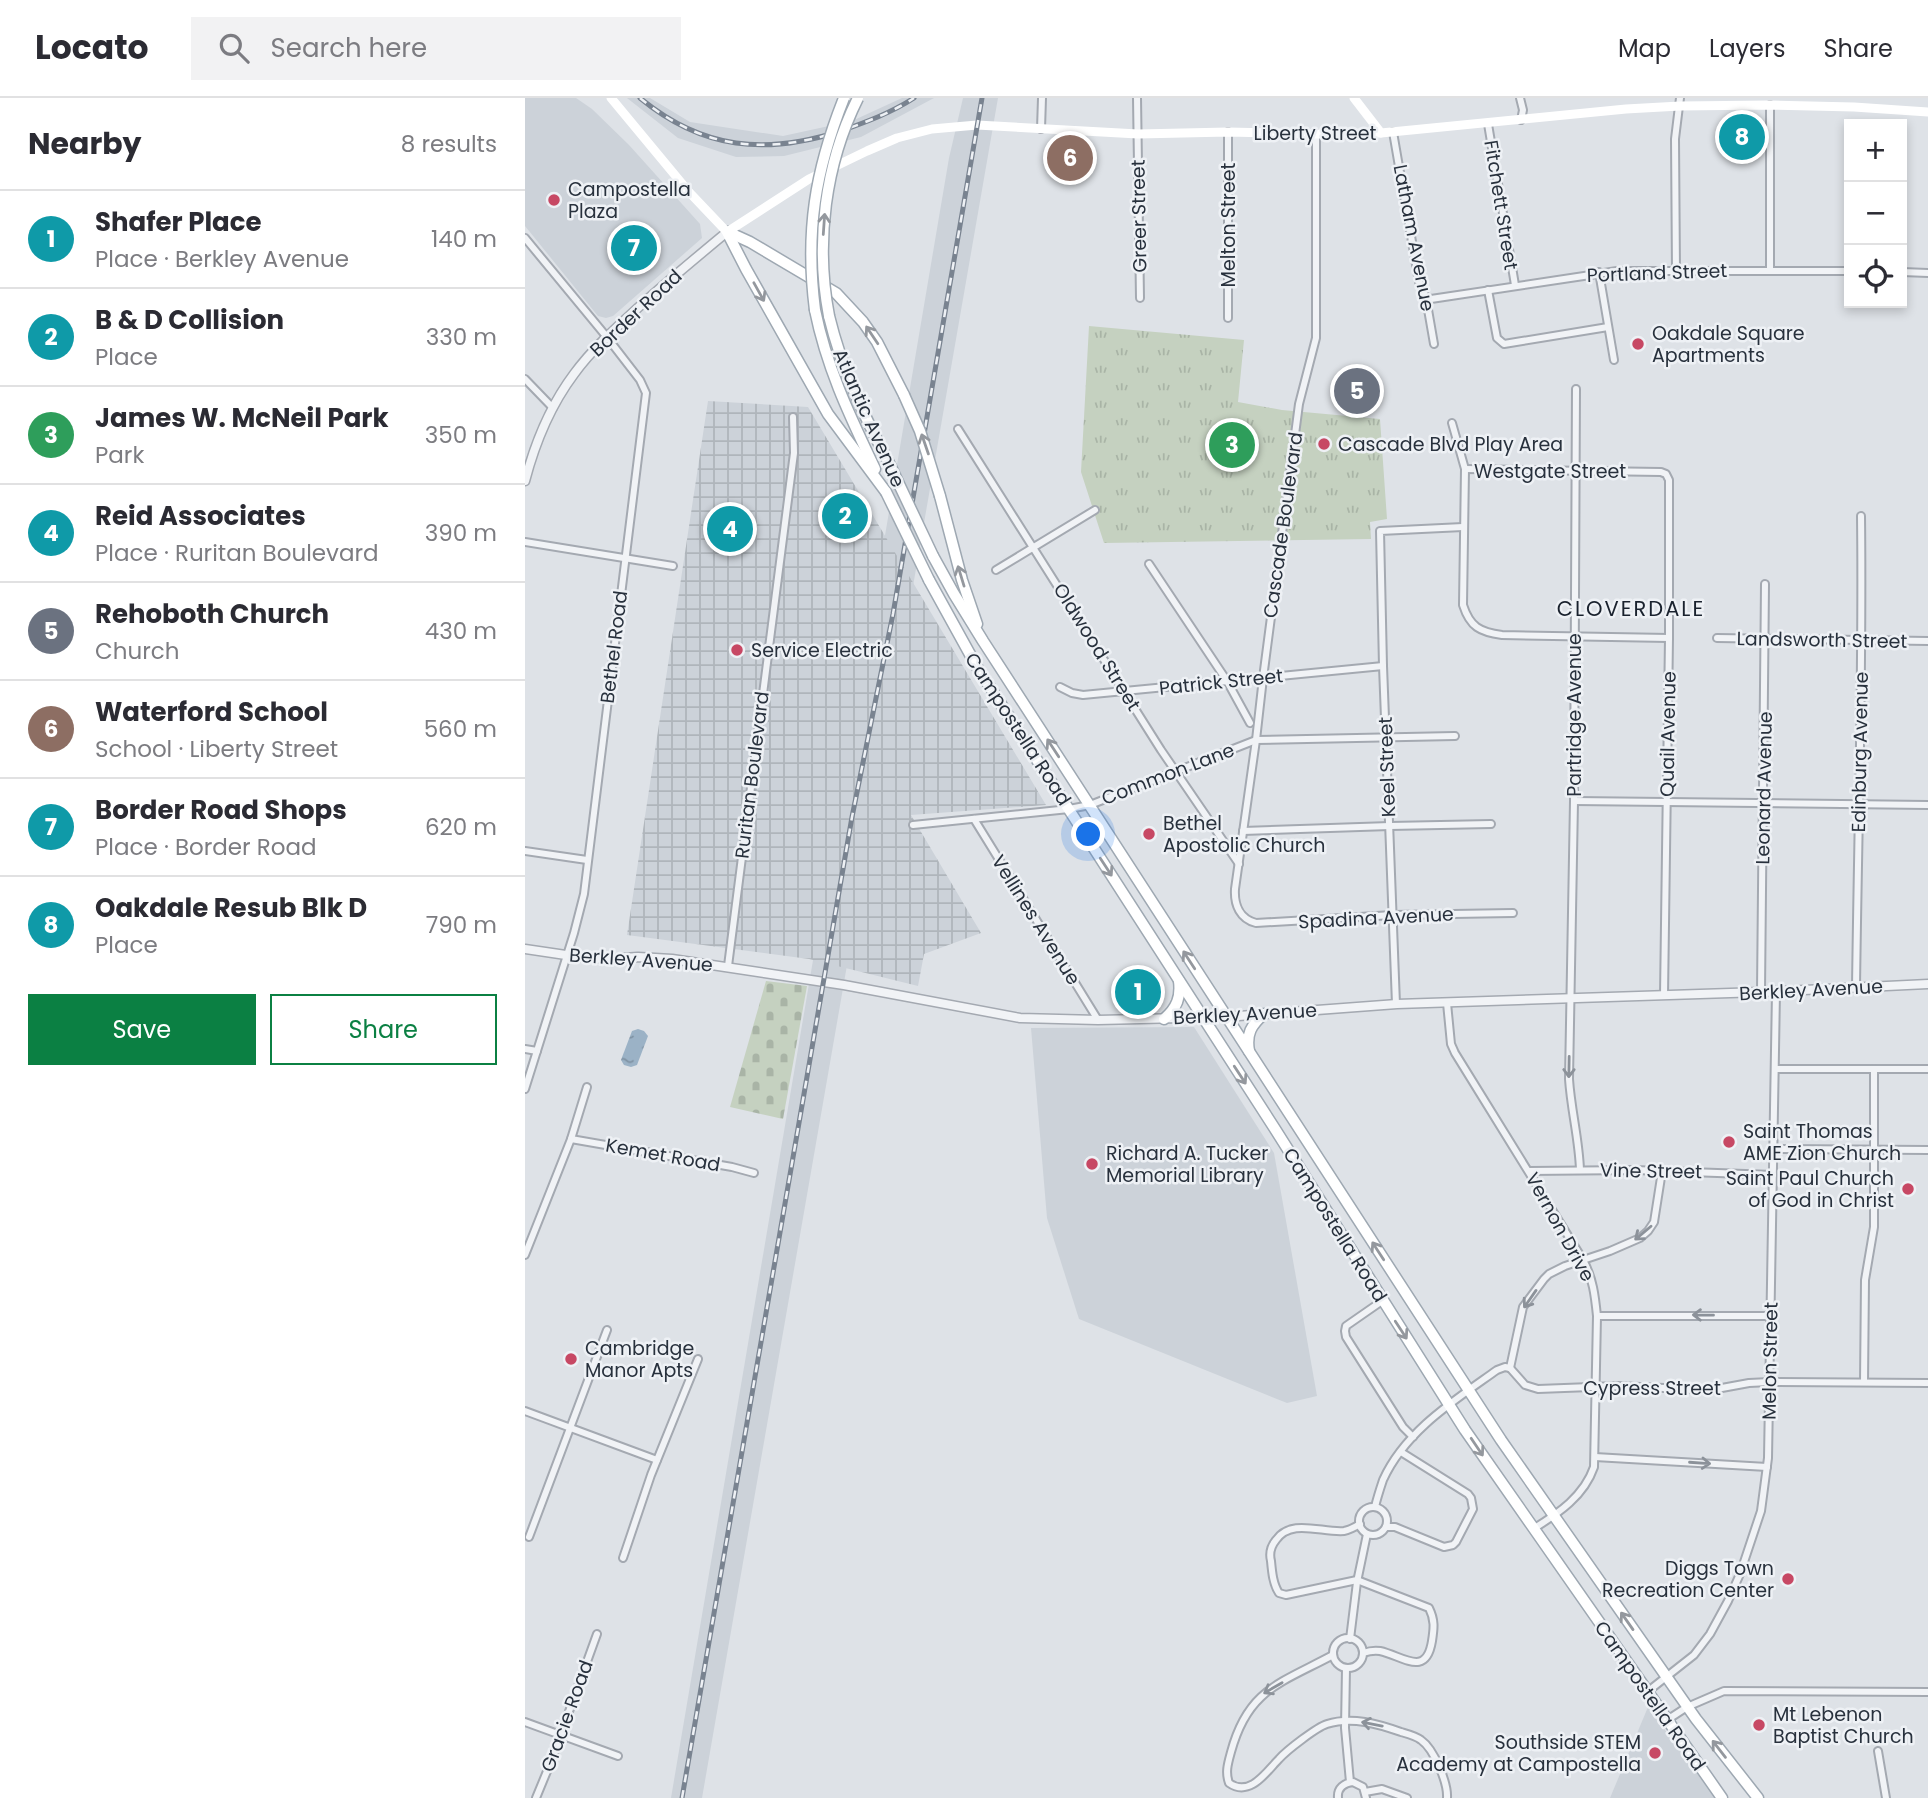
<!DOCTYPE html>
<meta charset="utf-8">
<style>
:root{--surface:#fff;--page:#f2f2f3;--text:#2b2b33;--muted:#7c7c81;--line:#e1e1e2;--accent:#0b8043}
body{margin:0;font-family:Poppins,sans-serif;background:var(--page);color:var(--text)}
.controls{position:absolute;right:21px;top:21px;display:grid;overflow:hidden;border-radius:0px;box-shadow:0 4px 10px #0003}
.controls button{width:63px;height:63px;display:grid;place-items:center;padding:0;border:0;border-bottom:2px solid var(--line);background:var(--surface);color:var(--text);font:35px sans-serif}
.you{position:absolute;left:564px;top:737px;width:24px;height:24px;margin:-18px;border:5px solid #fff;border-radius:50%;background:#1a73e8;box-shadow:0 0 0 10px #1a73e833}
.badge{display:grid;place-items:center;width:46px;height:46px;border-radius:50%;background:var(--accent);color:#fff;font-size:23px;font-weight:700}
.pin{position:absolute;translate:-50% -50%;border:4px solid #fff;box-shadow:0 2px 7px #0006}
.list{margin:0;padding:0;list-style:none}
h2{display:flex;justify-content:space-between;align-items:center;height:91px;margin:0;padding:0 28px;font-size:30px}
h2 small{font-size:23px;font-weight:400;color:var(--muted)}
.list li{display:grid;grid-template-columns:46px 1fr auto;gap:21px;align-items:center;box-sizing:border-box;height:98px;padding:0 28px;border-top:2px solid var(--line)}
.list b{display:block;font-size:26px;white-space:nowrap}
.list p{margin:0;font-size:23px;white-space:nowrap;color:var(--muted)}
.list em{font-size:23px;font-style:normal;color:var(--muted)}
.actions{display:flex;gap:14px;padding:21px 28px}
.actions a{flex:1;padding:16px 0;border:2px solid var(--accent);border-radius:0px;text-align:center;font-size:24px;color:var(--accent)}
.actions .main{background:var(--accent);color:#fff}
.icon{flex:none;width:38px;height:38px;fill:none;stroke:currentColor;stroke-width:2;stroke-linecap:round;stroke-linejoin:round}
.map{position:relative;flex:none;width:1403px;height:1700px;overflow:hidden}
header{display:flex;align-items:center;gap:42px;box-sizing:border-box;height:98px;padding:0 35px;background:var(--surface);border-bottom:2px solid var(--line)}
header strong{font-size:33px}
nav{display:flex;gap:38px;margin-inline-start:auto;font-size:24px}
.search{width:490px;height:63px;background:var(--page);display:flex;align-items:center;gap:18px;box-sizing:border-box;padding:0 24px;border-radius:0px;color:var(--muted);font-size:26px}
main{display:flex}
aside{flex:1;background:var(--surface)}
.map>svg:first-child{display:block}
.built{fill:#ccd2d9}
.industrial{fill:url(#industrial-grid)}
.cemetery{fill:url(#cemetery-stones)}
.park{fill:url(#park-tufts)}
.water{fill:url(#water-ripples)}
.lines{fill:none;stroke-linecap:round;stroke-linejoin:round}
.minor-casing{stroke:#a4a9b1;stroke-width:10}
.tertiary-casing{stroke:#a4a9b1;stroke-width:11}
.primary-casing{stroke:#9ea8b2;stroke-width:13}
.minor{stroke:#f1f3f6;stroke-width:6}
.tertiary{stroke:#f1f3f6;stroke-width:8}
.secondary{stroke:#fff;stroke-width:9}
.primary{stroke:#fff;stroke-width:10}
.rail-casing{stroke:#798390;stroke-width:5}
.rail{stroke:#eef1f5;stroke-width:2.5;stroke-dasharray:8;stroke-linecap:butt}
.primary-bridge-casing{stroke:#9ea8b2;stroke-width:13;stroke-linecap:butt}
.primary-bridge{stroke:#fff;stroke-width:10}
.oneway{stroke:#94989e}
.oneway2{stroke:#8c929a}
.poi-dot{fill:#c74864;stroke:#eef1f5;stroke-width:2.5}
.labels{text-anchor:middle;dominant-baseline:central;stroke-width:5;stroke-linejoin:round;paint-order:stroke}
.street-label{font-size:19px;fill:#28313d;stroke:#eef1f5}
.poi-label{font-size:19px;fill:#28313d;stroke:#eef1f5;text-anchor:start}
.neighbourhood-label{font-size:21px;letter-spacing:2px;fill:#1a222e;stroke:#eef1f5}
</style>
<header>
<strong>Locato</strong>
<div class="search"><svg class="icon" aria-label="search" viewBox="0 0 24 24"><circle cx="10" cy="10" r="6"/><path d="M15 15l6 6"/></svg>Search here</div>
<nav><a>Map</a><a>Layers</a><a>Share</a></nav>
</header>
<main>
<aside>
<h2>Nearby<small>8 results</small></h2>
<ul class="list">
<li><span class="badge" style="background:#0f9aa8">1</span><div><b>Shafer Place</b><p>Place · Berkley Avenue</p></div><em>140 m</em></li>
<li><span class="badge" style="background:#0f9aa8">2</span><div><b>B &amp; D Collision</b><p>Place</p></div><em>330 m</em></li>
<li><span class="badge" style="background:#2e9e5b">3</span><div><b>James W. McNeil Park</b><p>Park</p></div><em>350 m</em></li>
<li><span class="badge" style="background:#0f9aa8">4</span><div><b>Reid Associates</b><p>Place · Ruritan Boulevard</p></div><em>390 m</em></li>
<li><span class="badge" style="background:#6b7280">5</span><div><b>Rehoboth Church</b><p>Church</p></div><em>430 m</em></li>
<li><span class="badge" style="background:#8d6e63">6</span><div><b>Waterford School</b><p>School · Liberty Street</p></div><em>560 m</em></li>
<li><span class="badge" style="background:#0f9aa8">7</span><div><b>Border Road Shops</b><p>Place · Border Road</p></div><em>620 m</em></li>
<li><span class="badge" style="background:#0f9aa8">8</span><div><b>Oakdale Resub Blk D</b><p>Place</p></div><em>790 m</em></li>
</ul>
<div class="actions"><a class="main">Save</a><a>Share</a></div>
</aside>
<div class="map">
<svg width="1403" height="1700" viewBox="0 0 1403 1700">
<defs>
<pattern id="industrial-grid" width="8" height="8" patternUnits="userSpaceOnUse" patternTransform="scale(1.75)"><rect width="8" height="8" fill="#ccd2d9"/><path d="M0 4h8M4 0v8" fill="none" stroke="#afb5bb"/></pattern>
<pattern id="cemetery-stones" width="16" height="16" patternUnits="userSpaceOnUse" patternTransform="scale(1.75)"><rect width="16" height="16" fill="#c5d1c0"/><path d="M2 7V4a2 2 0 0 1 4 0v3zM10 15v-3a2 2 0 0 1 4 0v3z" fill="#a9b4a6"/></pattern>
<pattern id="park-tufts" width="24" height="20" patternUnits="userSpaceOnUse" patternTransform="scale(1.75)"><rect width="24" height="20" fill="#c5d1c0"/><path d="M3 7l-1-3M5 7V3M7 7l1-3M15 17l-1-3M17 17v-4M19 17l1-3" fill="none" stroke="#a9b4a6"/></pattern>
<pattern id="water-ripples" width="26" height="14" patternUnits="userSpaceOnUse" patternTransform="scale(1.75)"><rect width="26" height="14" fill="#9bb2c6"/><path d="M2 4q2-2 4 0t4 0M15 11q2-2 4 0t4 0" fill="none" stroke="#7e91a2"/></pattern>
</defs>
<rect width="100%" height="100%" fill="#dee2e7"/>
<!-- built -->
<g class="built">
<path d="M0 0H51L67 11 104 47 175 126 177 140 88 218 81 220 73 218 0 128Z"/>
<path d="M102 0H125L165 24 258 38 327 23 377 0H409L336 39 259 58 211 59 153 40Z"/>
<path d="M438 0H473L177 1700H146L424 60Z"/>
<path d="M669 929 749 1055 792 1298 762 1305 554 1221 522 1120 506 930Z"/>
<path d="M1123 1609 1190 1700H1085Z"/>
</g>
<!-- industrial -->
<path class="industrial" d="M183 303 283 309 521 707 386 717 456 835 399 856 393 888 284 861 102 837Z"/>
<!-- cemetery -->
<path class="cemetery" d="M241 883 282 888 258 1021 205 1009Z"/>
<!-- park -->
<path class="park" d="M564 228 719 242 713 304 757 312 855 321 862 421 845 424 846 441 579 445 556 374Z"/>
<!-- water -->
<path class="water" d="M113 931 119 933 123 938 112 967 106 969 99 967 96 962 107 933Z"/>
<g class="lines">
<defs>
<g id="minor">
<path d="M612 0 615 200"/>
<path d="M995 0 998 12 996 22"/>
<path d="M963 26 990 187"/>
<path d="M516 31 517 0"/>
<path d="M703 34V220"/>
<path d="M868 34 894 184 901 200 909 246"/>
<path d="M791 36V240L774 306 738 580 731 642 710 791C709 807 715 821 731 825L868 817 988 815"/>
<path d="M0 140 81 238 115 282 121 295 59 796 49 835 0 991"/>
<path d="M1245 172V7"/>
<path d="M1074 174 1089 262"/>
<path d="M1151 174 1150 41 1155 0"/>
<path d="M1377 174 1403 175"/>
<path d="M963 192 972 240 979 246 1083 229"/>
<path d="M901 200 906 201 1092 173H1324"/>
<path d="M0 281 28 310"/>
<path d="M1051 291 1049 703 1044 981C1046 1012 1054 1041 1055 1072"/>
<path d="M927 325 940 371 938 507C945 529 955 534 977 537L1144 540"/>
<path d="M433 331 636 652 714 766"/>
<path d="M940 371 1136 374 1141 376 1144 382V540L1139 897"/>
<path d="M0 444 148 468"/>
<path d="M624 466 702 583 725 625"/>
<path d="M471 472 570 412"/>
<path d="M1192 540 1403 543"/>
<path d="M535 589 547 595 558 597 858 568"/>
<path d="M1049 703 1403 707"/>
<path d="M449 721 573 922"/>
<path d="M388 727 544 711 565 707 731 642 930 638"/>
<path d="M718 733 865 728 966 726"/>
<path d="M0 753 62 762"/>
<path d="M203 868 269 355 268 319"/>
<path d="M1331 890C1333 733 1338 575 1336 418"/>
<path d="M1236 894 1240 486"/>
<path d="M922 905 926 946 930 955 1058 1162C1068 1180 1070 1198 1072 1218L1069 1369C1059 1398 1034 1415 1008 1431"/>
<path d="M871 906 858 568 855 433 938 429"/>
<path d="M0 951 12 953"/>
<path d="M1250 971H1403"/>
<path d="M46 1041 207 1069 229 1075"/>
<path d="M1249 1051 1403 1052"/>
<path d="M1004 1073 1109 1072 1248 1077"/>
<path d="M0 1157 46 1041 62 989"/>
<path d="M857 1203 821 1228 820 1233 821 1239 878 1329 888 1339"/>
<path d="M1072 1218H1246"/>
<path d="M985 1270 1000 1287 1013 1291 1092 1288 1186 1292 1224 1285 1245 1284 1403 1285"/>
<path d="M985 1270 998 1209 1019 1181 1024 1176 1040 1168 1085 1153 1115 1140 1123 1133 1129 1124 1137 1073"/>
<path d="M1339 1284 1340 1182 1349 1129V971"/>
<path d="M0 1313 132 1362"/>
<path d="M1070 1359 1242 1369"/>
<circle cx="848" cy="1423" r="14"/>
<path d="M850 1409C852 1400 855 1391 858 1382 880 1333 930 1302 972 1272L980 1269 985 1270"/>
<path d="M835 1426C830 1429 825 1432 819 1433 797 1435 766 1420 751 1442 746 1448 744 1455 746 1463 747 1474 748 1486 754 1495L761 1497 832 1482 904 1510C910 1522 909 1530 907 1543 901 1580 878 1558 855 1553 849 1552 844 1553 838 1555"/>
<path d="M861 1429H870L919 1449 928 1447 931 1444 948 1411 946 1400 943 1396 876 1354"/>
<path d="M4 1439 82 1232"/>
<path d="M98 1460 126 1377 173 1261"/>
<circle cx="823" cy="1555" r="15"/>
<path d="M825 1541 832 1484 842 1436"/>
<path d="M808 1557C756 1585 723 1591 706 1654 703 1665 700 1674 704 1685 725 1700 742 1673 754 1661 762 1652 792 1629 802 1626 827 1618 853 1626 876 1634 883 1636 891 1638 896 1642 909 1651 923 1685 922 1700"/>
<path d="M821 1570 820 1630 825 1684"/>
<path d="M1122 1594 1169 1557 1185 1536 1203 1503 1215 1476 1236 1413 1243 1360 1251 894"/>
<path d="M1142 1622 1162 1609 1199 1593 1403 1594"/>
<path d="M0 1624 93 1658"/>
<path d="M1353 1653 1361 1700"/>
<path d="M840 1694 857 1691 882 1700"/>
<path d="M11 1700 25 1666 72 1536"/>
<path d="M813 1700C812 1690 819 1685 828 1684L838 1689 841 1700"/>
</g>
<g id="tertiary">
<path d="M0 383C10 345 25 308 49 276 68 250 92 229 116 207 144 182 173 158 202 134"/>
<path d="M0 851 61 860 84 861 113 859 147 861 319 887 495 920 573 922 700 919 872 906 1236 894 1403 886"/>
</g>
<g id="primary">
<path d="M202 134 221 171 303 316 361 394"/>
<path d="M203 134 225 144 311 195 338 224 352 244 379 297"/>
<path d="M290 212C302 271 325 318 350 371"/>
<path d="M304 218C317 272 339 318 365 367"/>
<path d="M415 398 437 482 452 526"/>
<path d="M408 458 429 496 458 543 976 1342 1171 1621 1233 1700"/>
<path d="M404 482 452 569 750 1031 940 1332 1197 1700"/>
<path d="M639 921C652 910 656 899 654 883"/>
<path d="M724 953C721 936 726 927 739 916"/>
</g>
</defs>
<!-- minor casing -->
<use href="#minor" class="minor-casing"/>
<!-- tertiary casing -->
<use href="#tertiary" class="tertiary-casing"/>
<!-- primary casing -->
<use href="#primary" class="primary-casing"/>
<!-- minor -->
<use href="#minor" class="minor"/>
<!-- tertiary -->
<use href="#tertiary" class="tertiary"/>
<!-- secondary -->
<g class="secondary">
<path d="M86 0 164 94 202 134 284 81 342 53 372 40 407 31 452 27 613 36 703 34 791 36 856 35 1101 11 1155 8 1245 7 1329 9 1403 14"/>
<path d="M829 0 856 35"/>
</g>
<!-- primary -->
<use href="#primary" class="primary"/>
<defs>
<g id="rail">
<path d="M115 0C178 52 241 57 316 33 341 24 366 15 389 0"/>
<path d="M157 1700 327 719 368 516 457 0"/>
</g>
</defs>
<!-- rail casing -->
<use href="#rail" class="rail-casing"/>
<!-- rail -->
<use href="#rail" class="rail"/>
<defs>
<g id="primary-bridge">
<path d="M290 212C280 134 290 73 319 0"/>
<path d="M304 218C290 145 300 66 333 0"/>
<path d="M379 297 395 333 415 398"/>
<path d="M365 367 408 458"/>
<path d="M361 394 404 482"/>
</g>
</defs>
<!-- primary-bridge casing -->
<use href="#primary-bridge" class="primary-bridge-casing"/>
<!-- primary-bridge -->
<use href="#primary-bridge" class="primary-bridge"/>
</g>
<!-- one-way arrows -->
<defs><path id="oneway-shaft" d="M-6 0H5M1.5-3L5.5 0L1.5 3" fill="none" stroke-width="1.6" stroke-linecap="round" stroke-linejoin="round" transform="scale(1.75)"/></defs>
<g class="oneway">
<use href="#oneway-shaft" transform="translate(299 126) rotate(-86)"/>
<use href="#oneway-shaft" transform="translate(234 194) rotate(61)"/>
<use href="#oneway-shaft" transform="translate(347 237) rotate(-124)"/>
<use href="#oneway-shaft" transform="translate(400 346) rotate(-109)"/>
<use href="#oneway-shaft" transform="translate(436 478) rotate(-107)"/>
<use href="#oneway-shaft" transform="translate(528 650) rotate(-123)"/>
<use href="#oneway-shaft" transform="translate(581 769) rotate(57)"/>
<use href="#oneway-shaft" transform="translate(664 862) rotate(-123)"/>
<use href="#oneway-shaft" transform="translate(715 977) rotate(57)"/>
<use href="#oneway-shaft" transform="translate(853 1153) rotate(-123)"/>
<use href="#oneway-shaft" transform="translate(876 1232) rotate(57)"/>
<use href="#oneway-shaft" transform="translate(952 1349) rotate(56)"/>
<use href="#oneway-shaft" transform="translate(1102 1523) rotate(-125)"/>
<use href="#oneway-shaft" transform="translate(1194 1651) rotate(-128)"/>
</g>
<g class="oneway2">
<use href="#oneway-shaft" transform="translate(1044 969) rotate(91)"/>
<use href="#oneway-shaft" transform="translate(1118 1135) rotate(140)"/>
<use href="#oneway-shaft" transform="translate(1005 1201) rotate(125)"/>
<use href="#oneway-shaft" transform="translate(1178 1217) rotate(-179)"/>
<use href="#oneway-shaft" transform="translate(1175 1365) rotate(4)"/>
<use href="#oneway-shaft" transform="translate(748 1590) rotate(150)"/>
<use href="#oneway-shaft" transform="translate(847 1626) rotate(-169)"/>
</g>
<!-- markers -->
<g class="poi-dot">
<circle cx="29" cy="102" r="7"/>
<circle cx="1113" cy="246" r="7"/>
<circle cx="799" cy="346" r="7"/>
<circle cx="212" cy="552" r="7"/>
<circle cx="624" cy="736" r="7"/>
<circle cx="1204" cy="1044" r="7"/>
<circle cx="567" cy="1066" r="7"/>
<circle cx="1383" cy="1091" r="7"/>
<circle cx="46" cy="1261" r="7"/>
<circle cx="1263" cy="1481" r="7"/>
<circle cx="1234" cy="1627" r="7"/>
<circle cx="1130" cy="1655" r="7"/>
</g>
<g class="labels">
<!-- street labels -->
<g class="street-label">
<text x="790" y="35">Liberty Street</text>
<text transform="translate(976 107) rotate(81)">Fitchett Street</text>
<text transform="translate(614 118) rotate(-91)">Greer Street</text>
<text transform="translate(703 127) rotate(-90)">Melton Street</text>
<text transform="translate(889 140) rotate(79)">Latham Avenue</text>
<text transform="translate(1132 175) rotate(-2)">Portland Street</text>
<text transform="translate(111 215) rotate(-43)">Border Road</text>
<text transform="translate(344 320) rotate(66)">Atlantic Avenue</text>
<text x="1025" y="373">Westgate Street</text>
<text transform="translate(758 427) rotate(-82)">Cascade Boulevard</text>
<text transform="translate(1297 542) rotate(1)">Landsworth Street</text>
<text transform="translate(89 549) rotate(-83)">Bethel Road</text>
<text transform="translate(572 549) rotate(58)">Oldwood Street</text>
<text transform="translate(696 584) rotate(-6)">Patrick Street</text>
<text transform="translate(1049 617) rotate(-90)">Partridge Avenue</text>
<text transform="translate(493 631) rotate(57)">Campostella Road</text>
<text transform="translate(1143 636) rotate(-89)">Quail Avenue</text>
<text transform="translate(1335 654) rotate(-89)">Edinburg Avenue</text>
<text transform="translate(862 669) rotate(-92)">Keel Street</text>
<text transform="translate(643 676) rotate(-21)">Common Lane</text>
<text transform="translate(227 677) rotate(-83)">Ruritan Boulevard</text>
<text transform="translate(1239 690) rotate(-89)">Leonard Avenue</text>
<text transform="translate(851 820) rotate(-3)">Spadina Avenue</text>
<text transform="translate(511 822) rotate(58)">Vellines Avenue</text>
<text transform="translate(116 862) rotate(4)">Berkley Avenue</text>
<text transform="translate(1286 892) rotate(-3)">Berkley Avenue</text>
<text transform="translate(720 916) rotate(-3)">Berkley Avenue</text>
<text transform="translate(138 1057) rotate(10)">Kemet Road</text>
<text transform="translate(1126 1073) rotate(1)">Vine Street</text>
<text transform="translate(810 1127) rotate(58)">Campostella Road</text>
<text transform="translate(1035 1129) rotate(61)">Vernon Drive</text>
<text transform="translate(1245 1263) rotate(-89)">Melon Street</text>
<text x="1127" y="1290">Cypress Street</text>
<text transform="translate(1125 1598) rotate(55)">Campostella Road</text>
<text transform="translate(42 1618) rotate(-70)">Gracie Road</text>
</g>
<!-- poi labels -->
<g class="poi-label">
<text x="43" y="91">Campostella<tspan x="43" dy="22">Plaza</tspan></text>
<text x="1127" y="235">Oakdale Square<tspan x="1127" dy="22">Apartments</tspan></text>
<text x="813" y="346">Cascade Blvd Play Area</text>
<text x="226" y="552">Service Electric</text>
<text x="638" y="725">Bethel<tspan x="638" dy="22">Apostolic Church</tspan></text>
<text x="1218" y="1033">Saint Thomas<tspan x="1218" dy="22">AME Zion Church</tspan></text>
<text x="581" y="1055">Richard A. Tucker<tspan x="581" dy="22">Memorial Library</tspan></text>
<text x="1369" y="1080" text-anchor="end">Saint Paul Church<tspan x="1369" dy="22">of God in Christ</tspan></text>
<text x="60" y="1250">Cambridge<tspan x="60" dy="22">Manor Apts</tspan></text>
<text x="1249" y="1470" text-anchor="end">Diggs Town<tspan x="1249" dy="22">Recreation Center</tspan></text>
<text x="1248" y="1616">Mt Lebenon<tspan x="1248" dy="22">Baptist Church</tspan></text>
<text x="1116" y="1644" text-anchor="end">Southside STEM<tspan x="1116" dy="22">Academy at Campostella</tspan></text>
</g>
<!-- neighbourhood labels -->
<g class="neighbourhood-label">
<text x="1106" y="510">CLOVERDALE</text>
</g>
</g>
</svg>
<div class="controls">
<button>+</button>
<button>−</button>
<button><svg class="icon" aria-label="locate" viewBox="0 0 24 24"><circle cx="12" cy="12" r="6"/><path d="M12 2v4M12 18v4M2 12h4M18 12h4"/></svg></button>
</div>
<div class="you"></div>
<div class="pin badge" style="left:613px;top:894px;background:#0f9aa8">1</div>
<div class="pin badge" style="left:320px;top:418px;background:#0f9aa8">2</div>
<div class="pin badge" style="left:707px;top:347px;background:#2e9e5b">3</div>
<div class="pin badge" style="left:205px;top:431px;background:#0f9aa8">4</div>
<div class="pin badge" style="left:832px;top:293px;background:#6b7280">5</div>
<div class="pin badge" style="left:545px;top:60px;background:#8d6e63">6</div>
<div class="pin badge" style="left:109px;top:150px;background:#0f9aa8">7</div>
<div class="pin badge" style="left:1217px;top:39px;background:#0f9aa8">8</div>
</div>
</main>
